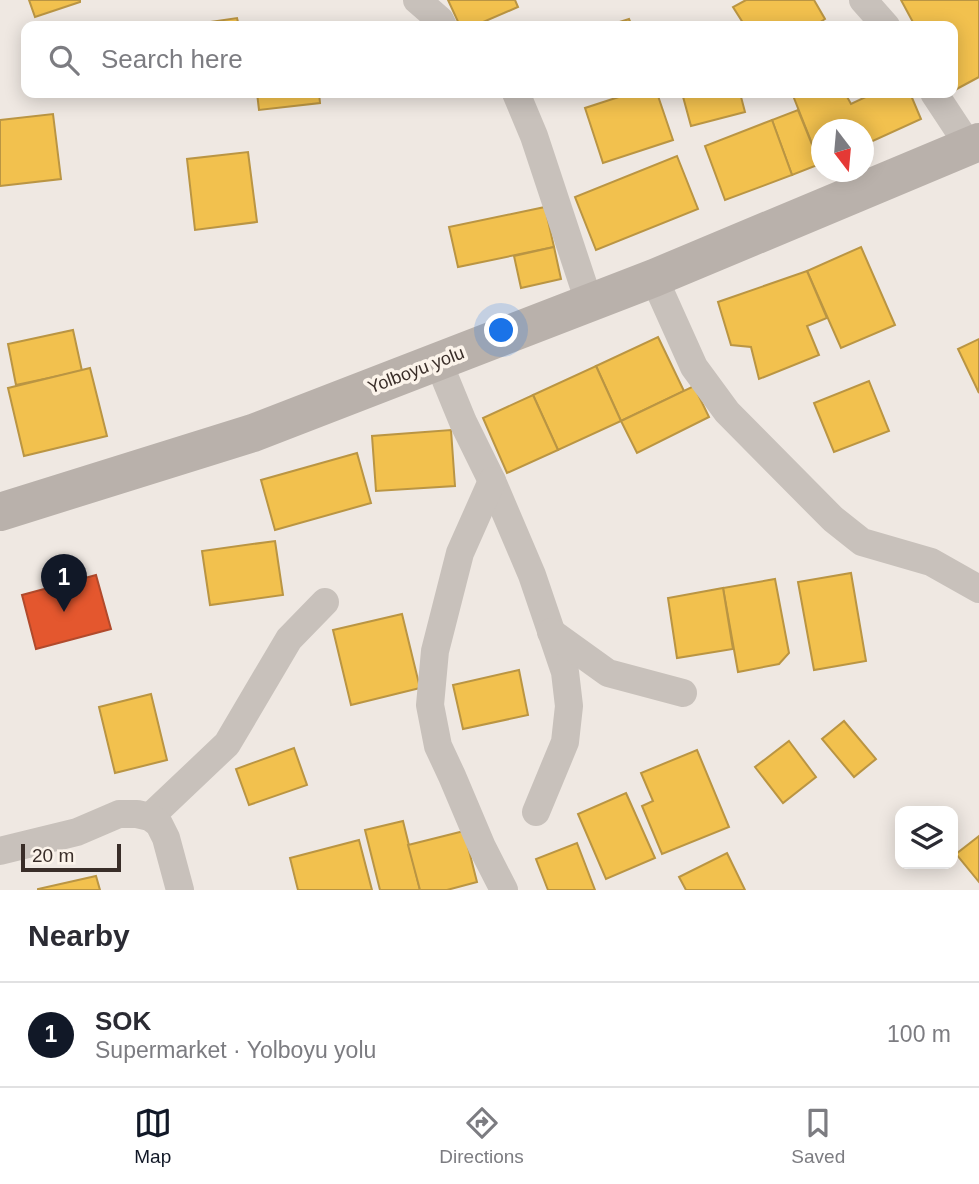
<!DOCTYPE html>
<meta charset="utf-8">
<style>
:root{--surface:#fff;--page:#f2f2f3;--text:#2b2b33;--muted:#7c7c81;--line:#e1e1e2;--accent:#111827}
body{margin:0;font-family:Helvetica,sans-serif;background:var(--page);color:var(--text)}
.controls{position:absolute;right:21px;bottom:21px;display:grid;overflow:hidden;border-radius:14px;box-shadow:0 4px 18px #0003}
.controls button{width:63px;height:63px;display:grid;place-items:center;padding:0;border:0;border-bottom:2px solid var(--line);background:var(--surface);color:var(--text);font:35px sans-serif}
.compass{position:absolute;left:811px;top:119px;width:63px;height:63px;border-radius:50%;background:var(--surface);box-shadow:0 4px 18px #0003;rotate:164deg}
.scale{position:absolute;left:21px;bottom:18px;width:100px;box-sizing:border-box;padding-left:7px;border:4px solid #392d28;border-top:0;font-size:19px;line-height:24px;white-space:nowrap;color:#392d28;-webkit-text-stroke:5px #fbf3ea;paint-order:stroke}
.you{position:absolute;left:502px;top:331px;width:24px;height:24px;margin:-18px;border:5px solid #fff;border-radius:50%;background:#1a73e8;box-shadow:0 0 0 10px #1a73e833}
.badge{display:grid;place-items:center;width:46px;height:46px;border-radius:50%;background:var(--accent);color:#fff;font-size:23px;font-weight:700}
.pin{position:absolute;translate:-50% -58px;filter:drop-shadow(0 2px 4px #0008)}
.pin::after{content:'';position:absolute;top:37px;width:24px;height:21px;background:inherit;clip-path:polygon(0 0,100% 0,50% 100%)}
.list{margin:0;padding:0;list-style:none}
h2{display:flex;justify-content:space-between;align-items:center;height:91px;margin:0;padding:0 28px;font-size:30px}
h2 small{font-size:23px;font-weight:400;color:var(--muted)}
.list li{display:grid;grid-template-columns:46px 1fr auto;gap:21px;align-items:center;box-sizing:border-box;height:105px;padding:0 28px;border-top:2px solid var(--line)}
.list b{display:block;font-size:26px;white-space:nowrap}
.list p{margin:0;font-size:23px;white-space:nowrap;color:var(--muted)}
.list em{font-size:23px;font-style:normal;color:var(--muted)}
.icon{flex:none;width:38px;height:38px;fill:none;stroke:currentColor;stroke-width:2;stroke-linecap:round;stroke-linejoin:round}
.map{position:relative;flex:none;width:979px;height:890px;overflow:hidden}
.search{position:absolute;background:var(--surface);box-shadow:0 4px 18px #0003;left:21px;right:21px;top:21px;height:77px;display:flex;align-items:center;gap:18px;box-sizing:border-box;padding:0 24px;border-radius:14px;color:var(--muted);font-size:26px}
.sheet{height:196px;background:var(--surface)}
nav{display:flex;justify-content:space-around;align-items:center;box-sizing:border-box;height:98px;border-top:2px solid var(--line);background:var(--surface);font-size:19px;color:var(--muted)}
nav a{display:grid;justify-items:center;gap:4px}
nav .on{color:var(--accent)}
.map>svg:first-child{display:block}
.homes{fill:#f2c14e;stroke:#ba9543;stroke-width:2}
.shops{fill:#e4572e;stroke:#b14a2c;stroke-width:2}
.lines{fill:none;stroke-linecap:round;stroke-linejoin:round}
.street{stroke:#c8c1bb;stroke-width:28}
.secondary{stroke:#b9b1ab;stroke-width:38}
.labels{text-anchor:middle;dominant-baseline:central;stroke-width:7;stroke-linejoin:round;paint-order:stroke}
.street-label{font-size:18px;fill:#392d28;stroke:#fbf3ea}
</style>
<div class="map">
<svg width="979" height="890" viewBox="0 0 979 890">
<rect width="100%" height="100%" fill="#efe8e2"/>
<!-- homes -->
<g class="homes">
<path d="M29 0H80V2L35 17Z"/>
<path d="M448 0H515L518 7 474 26H460Z"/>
<path d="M746 0H814L825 19 814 26H745L733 7Z"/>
<path d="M901 0H979V77L953 91V26H915Z"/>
<path d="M237 18 239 26H183Z"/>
<path d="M629 19 632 26H607Z"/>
<path d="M257 93H319L320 103 259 110Z"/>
<path d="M631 93H657L673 140 603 163 585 108Z"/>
<path d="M682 93H740L745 112 691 126Z"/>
<path d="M792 93H845L851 104 874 93H910L921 119 864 145V130H822L820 164Z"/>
<path d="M798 110 820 164 792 175 772 120Z"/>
<path d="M53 114 61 179 0 186V120Z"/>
<path d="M772 120 792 175 725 200 705 146Z"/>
<path d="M248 152 257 222 195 230 187 159Z"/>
<path d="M677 156 698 209 596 250 575 197Z"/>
<path d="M545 207 554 247 458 267 449 227Z"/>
<path d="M554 247 561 279 521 288 514 256Z"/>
<path d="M861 247 895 325 841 348 807 271Z"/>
<path d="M807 271 827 318 807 326 819 355 759 379 751 347 731 345 718 302Z"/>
<path d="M73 330 82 371 16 385 8 344Z"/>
<path d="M658 337 684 391 621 421 596 366Z"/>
<path d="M979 339V393L958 349Z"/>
<path d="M596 366 621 421 558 450 533 395Z"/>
<path d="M90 368 107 436 24 456 8 388Z"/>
<path d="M869 381 889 431 834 452 814 403Z"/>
<path d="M694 386 709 417 637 453 621 421Z"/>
<path d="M533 395 558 450 507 473 483 418Z"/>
<path d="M451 430 455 486 376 491 372 436Z"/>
<path d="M357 453 371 503 275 530 261 480Z"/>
<path d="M275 541 283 595 210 605 202 551Z"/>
<path d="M851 573 866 661 814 670 798 582Z"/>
<path d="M775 579 789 653 779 664 738 672 723 588Z"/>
<path d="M723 588 733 649 677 658 668 598Z"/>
<path d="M402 614 420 688 351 705 333 630Z"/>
<path d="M519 670 528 715 463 729 453 685Z"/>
<path d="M151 694 167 760 115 773 99 707Z"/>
<path d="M844 721 876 759 854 777 822 739Z"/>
<path d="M789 741 816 777 783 803 755 767Z"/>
<path d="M294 748 307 785 249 805 236 769Z"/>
<path d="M697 750 729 827 662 854 642 806 653 801 641 773Z"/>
<path d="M626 793 655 858 606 879 578 814Z"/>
<path d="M403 821 420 890H380L365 830Z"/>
<path d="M464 831 477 882 447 890H420L408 845Z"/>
<path d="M979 836V882L956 854Z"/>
<path d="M359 840 372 890H298L290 858Z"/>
<path d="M577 843 595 890H548L536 859Z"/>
<path d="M727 853 745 890H686L679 877Z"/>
<path d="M96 876 100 890H38V889Z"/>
</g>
<!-- shops -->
<path class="shops" d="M96 575 111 629 36 649 22 595Z"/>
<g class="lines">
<!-- street -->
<g class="street">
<path d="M417 0 440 20 443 26"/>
<path d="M863 0 886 26"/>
<path d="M516 93 534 136 589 302"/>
<path d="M934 93 969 146"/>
<path d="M654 278 694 367 727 412 833 519 862 542 931 562 979 589"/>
<path d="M438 361 463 422 492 481 532 575 565 672 569 706 565 742 536 812"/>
<path d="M492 481 460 553 435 651 430 705 438 746 452 776 482 847 504 890"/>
<path d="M551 632 608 673 683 693"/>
<path d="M150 817 227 744 289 639 325 602"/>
<path d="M0 851 77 832 119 814H137L150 817 159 824 166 838 180 890"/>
</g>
<!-- secondary -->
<path class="secondary" d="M0 512 253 433 654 278 979 142"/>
</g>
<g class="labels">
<!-- street labels -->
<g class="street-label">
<text transform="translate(416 370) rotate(-21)">Yolboyu yolu</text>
</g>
</g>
</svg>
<div class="controls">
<button><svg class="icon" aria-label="layers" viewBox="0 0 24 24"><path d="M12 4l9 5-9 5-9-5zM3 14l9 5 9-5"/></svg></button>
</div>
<svg class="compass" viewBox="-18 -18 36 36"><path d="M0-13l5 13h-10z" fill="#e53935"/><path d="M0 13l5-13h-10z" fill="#7c7c81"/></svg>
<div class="scale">20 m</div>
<div class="you"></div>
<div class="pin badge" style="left:64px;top:612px">1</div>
<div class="search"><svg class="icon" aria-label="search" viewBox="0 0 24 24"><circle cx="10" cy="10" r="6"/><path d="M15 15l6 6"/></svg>Search here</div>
</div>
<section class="sheet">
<h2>Nearby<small></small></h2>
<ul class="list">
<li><span class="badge">1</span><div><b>SOK</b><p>Supermarket · Yolboyu yolu</p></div><em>100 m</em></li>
</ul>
</section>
<nav>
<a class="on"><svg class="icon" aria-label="map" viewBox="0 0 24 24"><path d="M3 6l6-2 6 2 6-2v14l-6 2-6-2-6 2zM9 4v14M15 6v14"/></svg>Map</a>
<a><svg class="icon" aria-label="directions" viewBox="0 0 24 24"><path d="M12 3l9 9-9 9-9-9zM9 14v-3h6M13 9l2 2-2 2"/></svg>Directions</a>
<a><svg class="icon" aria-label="saved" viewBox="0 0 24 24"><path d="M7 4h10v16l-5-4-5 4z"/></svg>Saved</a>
</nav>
